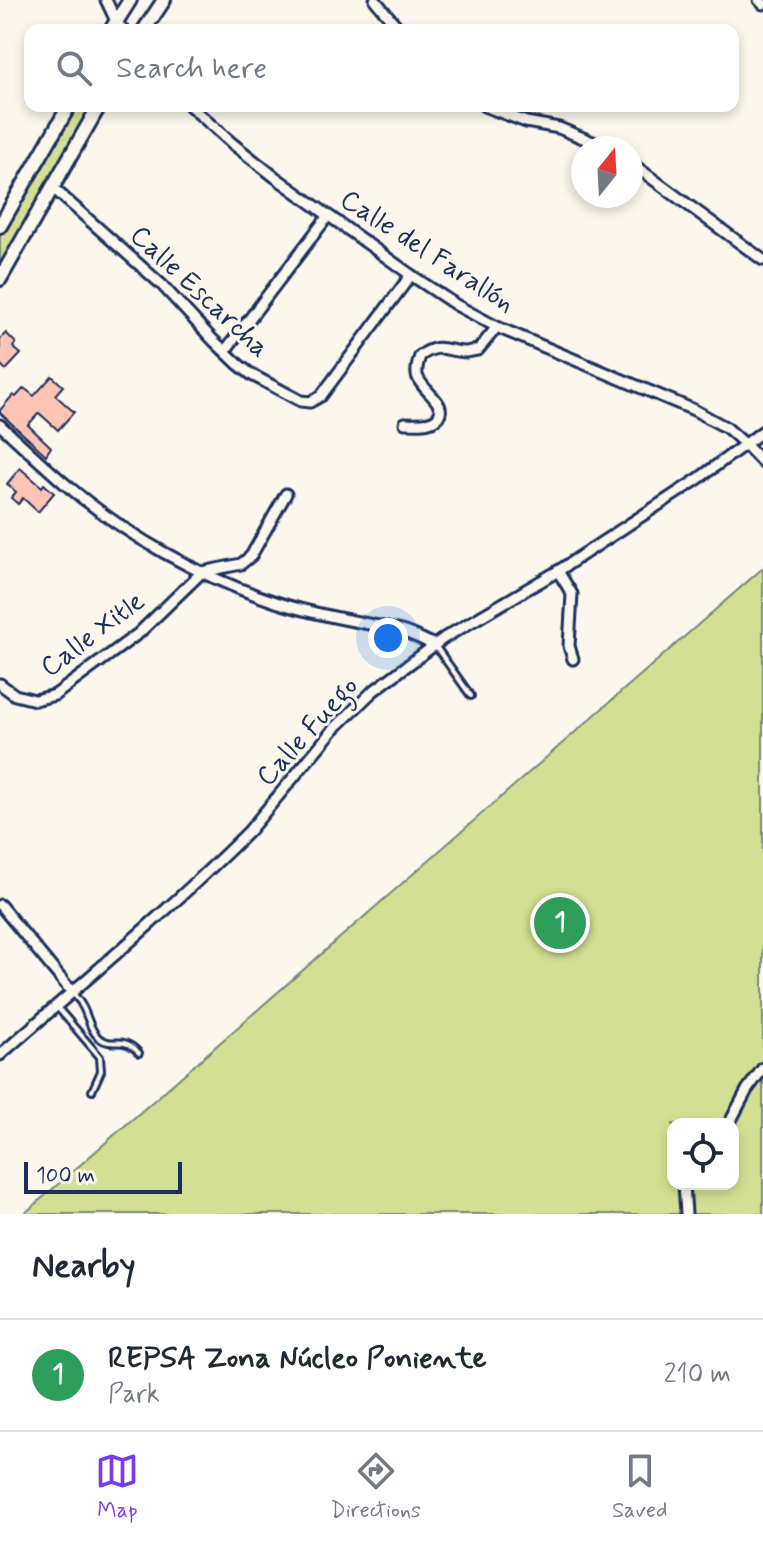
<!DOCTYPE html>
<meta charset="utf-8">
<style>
:root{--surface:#fff;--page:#f2f2f3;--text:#1f2937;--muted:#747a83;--line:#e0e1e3;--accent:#7c3aed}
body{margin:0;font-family:Mynerve,sans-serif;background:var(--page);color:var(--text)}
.controls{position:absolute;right:24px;bottom:24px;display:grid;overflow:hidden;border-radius:16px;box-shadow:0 4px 12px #0003}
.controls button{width:72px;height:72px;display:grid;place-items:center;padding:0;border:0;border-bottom:2px solid var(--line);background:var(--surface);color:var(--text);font:40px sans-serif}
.compass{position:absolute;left:571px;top:136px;width:72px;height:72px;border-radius:50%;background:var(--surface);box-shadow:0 4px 12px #0003;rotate:18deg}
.scale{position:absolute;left:24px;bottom:20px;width:158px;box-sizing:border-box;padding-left:8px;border:4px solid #1b2f5e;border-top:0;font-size:22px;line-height:28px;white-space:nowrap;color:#1b2f5e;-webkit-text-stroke:6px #fbf7ec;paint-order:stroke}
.you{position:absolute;left:388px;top:638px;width:28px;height:28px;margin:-20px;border:6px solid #fff;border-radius:50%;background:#1a73e8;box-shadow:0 0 0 12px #1a73e833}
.badge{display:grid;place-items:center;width:52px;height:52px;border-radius:50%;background:var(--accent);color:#fff;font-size:26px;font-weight:700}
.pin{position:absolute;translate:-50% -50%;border:4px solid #fff;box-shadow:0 2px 8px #0006}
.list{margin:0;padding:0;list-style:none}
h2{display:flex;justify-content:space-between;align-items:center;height:104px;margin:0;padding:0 32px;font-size:34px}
h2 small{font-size:26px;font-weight:400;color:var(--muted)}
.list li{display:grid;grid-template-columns:52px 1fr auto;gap:24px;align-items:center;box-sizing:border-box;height:112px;padding:0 32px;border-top:2px solid var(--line)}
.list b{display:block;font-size:30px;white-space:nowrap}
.list p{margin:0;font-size:26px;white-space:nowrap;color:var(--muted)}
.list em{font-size:26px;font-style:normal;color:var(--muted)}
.icon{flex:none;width:44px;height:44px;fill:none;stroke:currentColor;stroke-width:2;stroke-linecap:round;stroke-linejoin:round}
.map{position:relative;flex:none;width:763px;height:1214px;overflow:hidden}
.search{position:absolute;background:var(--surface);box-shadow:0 4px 12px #0003;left:24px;right:24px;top:24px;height:88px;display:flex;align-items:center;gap:20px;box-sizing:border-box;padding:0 28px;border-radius:16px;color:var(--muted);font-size:30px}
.sheet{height:216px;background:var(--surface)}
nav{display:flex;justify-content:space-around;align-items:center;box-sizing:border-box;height:112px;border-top:2px solid var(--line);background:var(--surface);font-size:22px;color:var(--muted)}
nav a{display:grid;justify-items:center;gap:4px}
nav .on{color:var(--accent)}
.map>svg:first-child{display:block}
.green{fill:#d3e093;stroke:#778878;stroke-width:2;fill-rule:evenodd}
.building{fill:#fec5b5;stroke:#1b2f5e;stroke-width:2}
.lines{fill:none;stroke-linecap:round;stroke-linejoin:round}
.lane-casing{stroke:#1b2f5e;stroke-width:10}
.street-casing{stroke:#1b2f5e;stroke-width:15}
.secondary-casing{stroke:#1b2f5e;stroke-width:18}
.lane{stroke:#fbf7ec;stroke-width:4}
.street{stroke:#fbf7ec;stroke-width:9}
.secondary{stroke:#fbf7ec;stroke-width:12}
.labels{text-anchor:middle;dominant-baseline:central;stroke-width:6;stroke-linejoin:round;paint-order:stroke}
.street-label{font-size:28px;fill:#1b2f5e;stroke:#fbf7ec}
</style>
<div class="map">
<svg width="763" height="1214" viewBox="0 0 763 1214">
<rect width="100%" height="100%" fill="#fbf7ec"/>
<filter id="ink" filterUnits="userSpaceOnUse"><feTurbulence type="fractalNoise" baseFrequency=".0125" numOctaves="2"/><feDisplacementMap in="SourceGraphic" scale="16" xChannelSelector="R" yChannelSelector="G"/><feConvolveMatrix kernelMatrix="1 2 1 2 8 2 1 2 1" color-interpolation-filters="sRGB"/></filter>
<g filter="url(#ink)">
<!-- green -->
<g class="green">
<path d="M75 106H94L0 268V237Z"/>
<path d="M763 568V1214H24ZM673 1124H733V1184H673Z"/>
</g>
<!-- building -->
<g class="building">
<path d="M6 333 16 343 13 347 21 354 6 370 0 364V339Z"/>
<path d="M52 376 63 386 55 395 74 412 58 430 39 413 28 425 51 447 46 455 0 413V410L13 395 16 397 24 388 34 396Z"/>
<path d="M20 468 42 487 44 484 54 493 38 512 23 498 18 504 11 498 16 492 7 484Z"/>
</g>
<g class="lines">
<defs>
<g id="lane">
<path d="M436 647 471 696"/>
<path d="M73 994C74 994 81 1003 81 1004 88 1014 89 1030 99 1038 115 1049 122 1034 139 1053"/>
<path d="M57 1007 100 1057 101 1071 92 1091"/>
</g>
<g id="street">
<path d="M106 0 116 21 123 30"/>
<path d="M375 0 400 30"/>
<path d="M759 0 763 4"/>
<path d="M190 106 233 144 275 177 411 275 456 305 497 327 694 410 727 428 745 444 763 463"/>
<path d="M484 106 526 122 559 128 607 148"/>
<path d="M631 163 763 260"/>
<path d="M52 187 162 285 213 340 238 364 252 375 301 401 310 402 321 396 411 275"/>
<path d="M225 351 328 216"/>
<path d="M405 423C415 423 436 426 440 413 444 401 420 389 417 375 416 369 418 362 420 356 439 342 445 351 465 352 466 352 477 350 478 350L497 327"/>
<path d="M0 425C21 444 42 464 64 483 125 535 199 577 276 602 317 616 359 621 401 631 413 634 424 641 435 645"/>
<path d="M558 571 572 594 569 646 573 659"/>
<path d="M0 684 15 695 35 700 55 695 139 633 202 572 241 564 251 556 286 494"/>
<path d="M0 905 72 992"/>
<path d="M0 1055C84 981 170 910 249 831L333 730 372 692 444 638 558 571 698 479 763 431"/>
<path d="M729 1124 747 1090 763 1068"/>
<path d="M684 1184 686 1214"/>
</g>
<g id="secondary">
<path d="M111 30 130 0"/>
<path d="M144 30 164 0"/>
<path d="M0 226 69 106"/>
<path d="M0 279 99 106"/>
</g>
</defs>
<!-- lane casing -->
<use href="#lane" class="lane-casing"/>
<!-- street casing -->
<use href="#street" class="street-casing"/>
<!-- secondary casing -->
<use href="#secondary" class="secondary-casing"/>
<!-- lane -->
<use href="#lane" class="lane"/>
<!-- street -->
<use href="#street" class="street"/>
<!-- secondary -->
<use href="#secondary" class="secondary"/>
</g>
</g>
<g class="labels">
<!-- street labels -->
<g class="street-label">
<text transform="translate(427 252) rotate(33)">Calle del Farallón</text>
<text transform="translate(199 292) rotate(43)">Calle Escarcha</text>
<text transform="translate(93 635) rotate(-37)">Calle Xitle</text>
<text transform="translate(308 732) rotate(-48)">Calle Fuego</text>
</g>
</g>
</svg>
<div class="controls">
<button><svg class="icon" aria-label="locate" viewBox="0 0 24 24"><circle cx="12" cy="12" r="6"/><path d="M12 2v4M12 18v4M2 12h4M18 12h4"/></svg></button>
</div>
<svg class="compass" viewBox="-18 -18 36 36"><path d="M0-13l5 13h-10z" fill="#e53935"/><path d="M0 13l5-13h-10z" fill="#747a83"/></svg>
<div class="scale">100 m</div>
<div class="you"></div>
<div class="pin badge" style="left:560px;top:923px;background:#2e9e5b">1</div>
<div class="search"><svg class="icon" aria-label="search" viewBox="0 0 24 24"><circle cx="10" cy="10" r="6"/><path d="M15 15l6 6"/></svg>Search here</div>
</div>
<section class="sheet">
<h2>Nearby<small></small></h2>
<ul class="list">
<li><span class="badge" style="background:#2e9e5b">1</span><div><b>REPSA Zona Núcleo Poniente</b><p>Park</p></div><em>210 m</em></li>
</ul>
</section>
<nav>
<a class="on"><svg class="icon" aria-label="map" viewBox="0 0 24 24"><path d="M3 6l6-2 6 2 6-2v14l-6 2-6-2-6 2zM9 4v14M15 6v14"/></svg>Map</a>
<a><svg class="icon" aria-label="directions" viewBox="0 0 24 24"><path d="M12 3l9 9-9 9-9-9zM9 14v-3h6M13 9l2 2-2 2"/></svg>Directions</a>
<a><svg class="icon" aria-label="saved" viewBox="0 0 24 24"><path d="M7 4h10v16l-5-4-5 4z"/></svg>Saved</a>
</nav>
